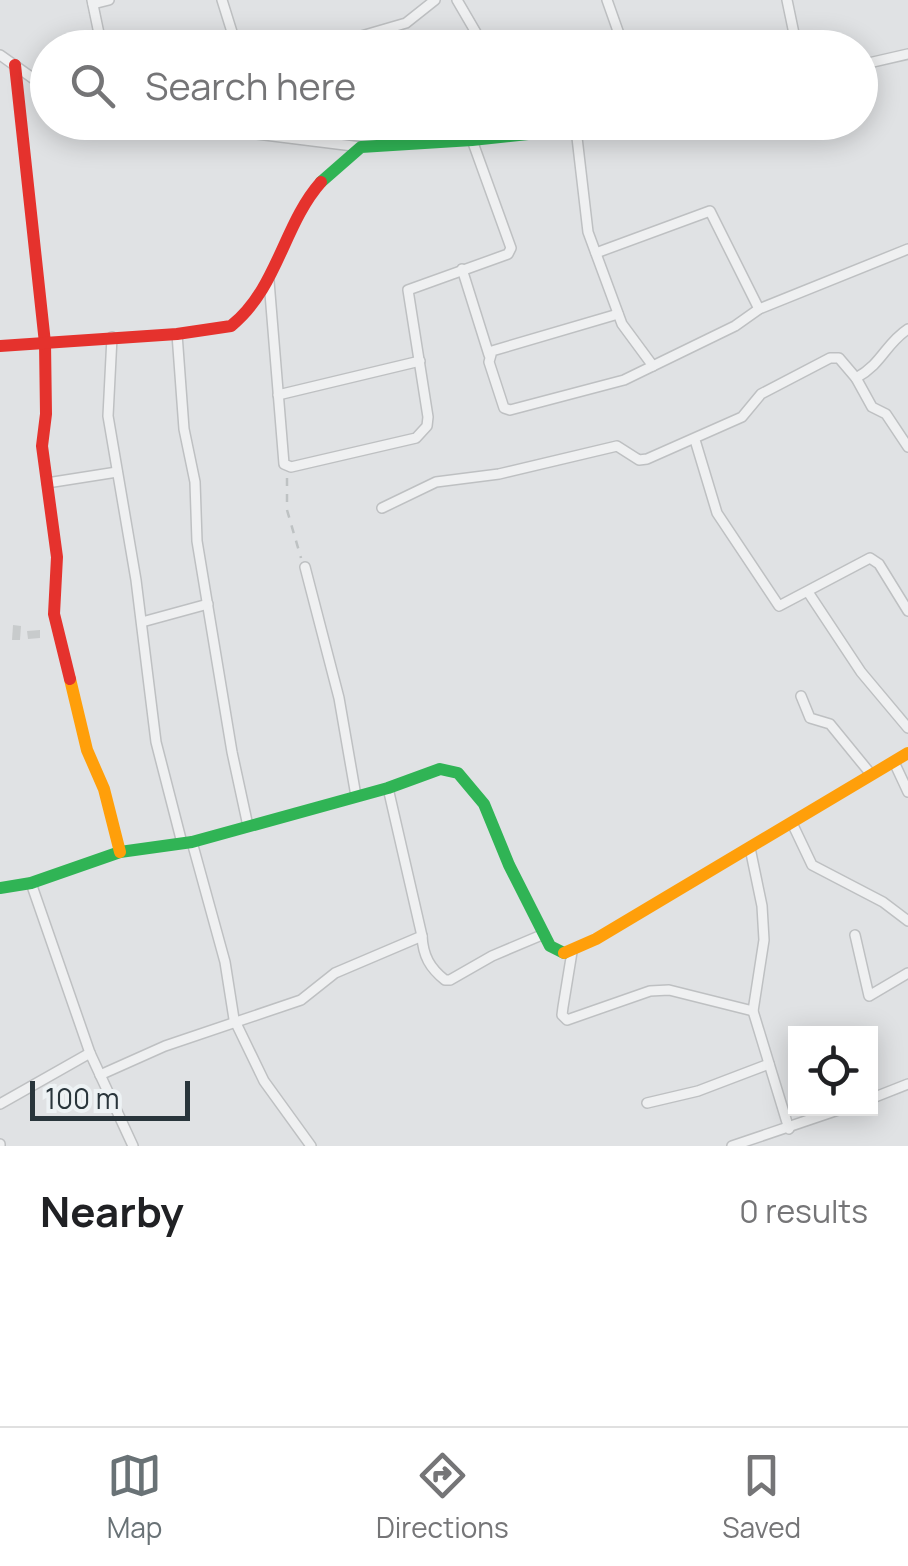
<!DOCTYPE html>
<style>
:root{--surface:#fff;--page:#f6f6f6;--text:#202124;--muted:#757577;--line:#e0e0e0;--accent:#697276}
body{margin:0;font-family:Manrope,sans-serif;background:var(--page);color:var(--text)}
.controls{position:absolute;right:30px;bottom:30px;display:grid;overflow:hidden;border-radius:0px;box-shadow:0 5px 25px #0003}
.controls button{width:90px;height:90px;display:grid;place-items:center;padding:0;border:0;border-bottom:2px solid var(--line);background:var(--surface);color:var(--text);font:50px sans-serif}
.scale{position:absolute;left:30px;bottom:25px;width:160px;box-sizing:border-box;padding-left:10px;border:5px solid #29353b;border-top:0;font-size:28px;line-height:35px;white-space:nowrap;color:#29353b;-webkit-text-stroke:8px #edf2f4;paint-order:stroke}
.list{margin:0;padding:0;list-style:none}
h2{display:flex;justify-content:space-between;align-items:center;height:130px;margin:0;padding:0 40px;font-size:42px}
h2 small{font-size:32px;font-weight:400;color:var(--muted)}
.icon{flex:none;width:55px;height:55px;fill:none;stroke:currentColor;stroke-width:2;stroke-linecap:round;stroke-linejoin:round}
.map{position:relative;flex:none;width:908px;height:1146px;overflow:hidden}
.search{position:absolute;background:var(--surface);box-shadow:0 5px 25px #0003;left:30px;right:30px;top:30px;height:110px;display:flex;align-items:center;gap:25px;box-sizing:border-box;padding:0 35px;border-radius:55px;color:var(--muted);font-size:38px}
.sheet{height:280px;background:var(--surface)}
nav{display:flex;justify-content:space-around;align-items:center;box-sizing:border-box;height:140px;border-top:2px solid var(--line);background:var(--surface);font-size:28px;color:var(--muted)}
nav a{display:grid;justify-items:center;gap:5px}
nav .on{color:var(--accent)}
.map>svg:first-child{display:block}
.building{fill:#c8cbcc}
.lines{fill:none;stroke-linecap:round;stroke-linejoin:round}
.street-casing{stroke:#bec0c2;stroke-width:12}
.path{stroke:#bec2c3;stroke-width:2.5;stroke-dasharray:8 8;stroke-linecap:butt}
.street{stroke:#eff0f1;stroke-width:9}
.fast{stroke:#30b455;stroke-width:12}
.slow{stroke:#ff9f0a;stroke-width:12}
.jam{stroke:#e5322d;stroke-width:12}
</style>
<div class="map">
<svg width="908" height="1146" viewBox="0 0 908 1146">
<rect width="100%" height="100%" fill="#e0e2e4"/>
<!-- building -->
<g class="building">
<path d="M13 625 21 626 20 640H12Z"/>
<path d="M40 630V638L28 639 27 631Z"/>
</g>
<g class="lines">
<defs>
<g id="street">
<path d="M92 0 102 48"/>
<path d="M222 0 237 48"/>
<path d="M457 0 485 48"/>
<path d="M607 0 624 48"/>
<path d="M787 0 797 48"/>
<path d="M93 4 109 0"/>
<path d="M320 48 406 23 435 0"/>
<path d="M0 55 48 89"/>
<path d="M860 65 908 54"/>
<path d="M161 122 361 147"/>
<path d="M576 129 588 232 622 324 653 366"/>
<path d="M596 253 710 211 759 309"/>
<path d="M462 269 489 355"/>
<path d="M269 281 284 464 291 467 416 438 427 426 428 417 408 290 508 254 511 248 472 140"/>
<path d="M618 314 492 351 489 362 504 408 510 410 624 380 735 326 759 309 908 249"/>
<path d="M177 334 184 429 195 482 197 541 232 752 248 826"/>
<path d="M112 337 108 416 136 580 156 742 182 843"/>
<path d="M856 378 872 407 886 414 908 447"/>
<path d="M278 395 420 361"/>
<path d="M695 440 717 513 779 606 870 558 879 564 908 611"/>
<path d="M47 483 117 472"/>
<path d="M382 508 436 482 499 474 617 446 639 460 647 459 742 417 761 394 830 358H839L856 378C883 363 885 344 908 329"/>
<path d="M305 567 339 698 356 796"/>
<path d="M808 592 861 672 908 728"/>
<path d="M142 622 208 604"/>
<path d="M801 696 810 718 830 724 870 773"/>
<path d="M894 762 908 792"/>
<path d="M792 823 812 865 883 902 908 921"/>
<path d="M192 842 225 962 234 1019 264 1081 311 1146"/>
<path d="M750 848 762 906 764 940 753 1011 789 1129"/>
<path d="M31 883 90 1053 133 1146"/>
<path d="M855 935 869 996 908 973"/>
<path d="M422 936C423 956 430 968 445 980H450L492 956 544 934"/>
<path d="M572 952 563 1007 562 1015 567 1020 650 991 669 990 753 1011"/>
<path d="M100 1075 165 1046 301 1000 335 973 422 936 388 788"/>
<path d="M870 1099 908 1084"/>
<path d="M647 1103 698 1091 769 1064"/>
<path d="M0 1104 90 1053"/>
<path d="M0 1144V1146"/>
<path d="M732 1146 844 1108"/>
</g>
</defs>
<!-- street casing -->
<use href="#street" class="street-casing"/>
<!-- path -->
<path class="path" d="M287 478V510L301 558"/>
<!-- street -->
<use href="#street" class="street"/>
<!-- fast -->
<g class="fast">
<path d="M321 182 361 147 472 140 638 122"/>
<path d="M0 888 31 883 120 852 192 842 388 788 440 769 458 773 484 804 509 865 550 946 564 953"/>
</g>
<!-- slow -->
<g class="slow">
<path d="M70 679 87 750 104 789 120 852"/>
<path d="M564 953 596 939 908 753"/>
</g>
<!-- jam -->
<g class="jam">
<path d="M15 65 45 343 46 414 42 446 57 557 54 614 70 679"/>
<path d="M0 346 177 334 231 326C278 288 283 225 321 182"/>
</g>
</g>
</svg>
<div class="controls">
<button><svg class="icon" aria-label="locate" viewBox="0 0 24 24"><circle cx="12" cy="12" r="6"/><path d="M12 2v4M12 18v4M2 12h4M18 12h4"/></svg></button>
</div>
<div class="scale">100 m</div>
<div class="search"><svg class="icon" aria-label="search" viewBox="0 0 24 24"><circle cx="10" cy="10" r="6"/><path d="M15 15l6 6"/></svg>Search here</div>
</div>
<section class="sheet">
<h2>Nearby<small>0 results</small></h2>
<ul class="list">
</ul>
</section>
<nav>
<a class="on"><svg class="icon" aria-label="map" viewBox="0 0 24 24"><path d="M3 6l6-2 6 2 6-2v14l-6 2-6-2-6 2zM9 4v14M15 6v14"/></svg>Map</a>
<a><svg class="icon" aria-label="directions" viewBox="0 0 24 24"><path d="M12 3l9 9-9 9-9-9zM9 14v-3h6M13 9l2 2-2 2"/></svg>Directions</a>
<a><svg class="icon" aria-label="saved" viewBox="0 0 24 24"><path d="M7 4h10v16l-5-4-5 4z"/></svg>Saved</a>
</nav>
